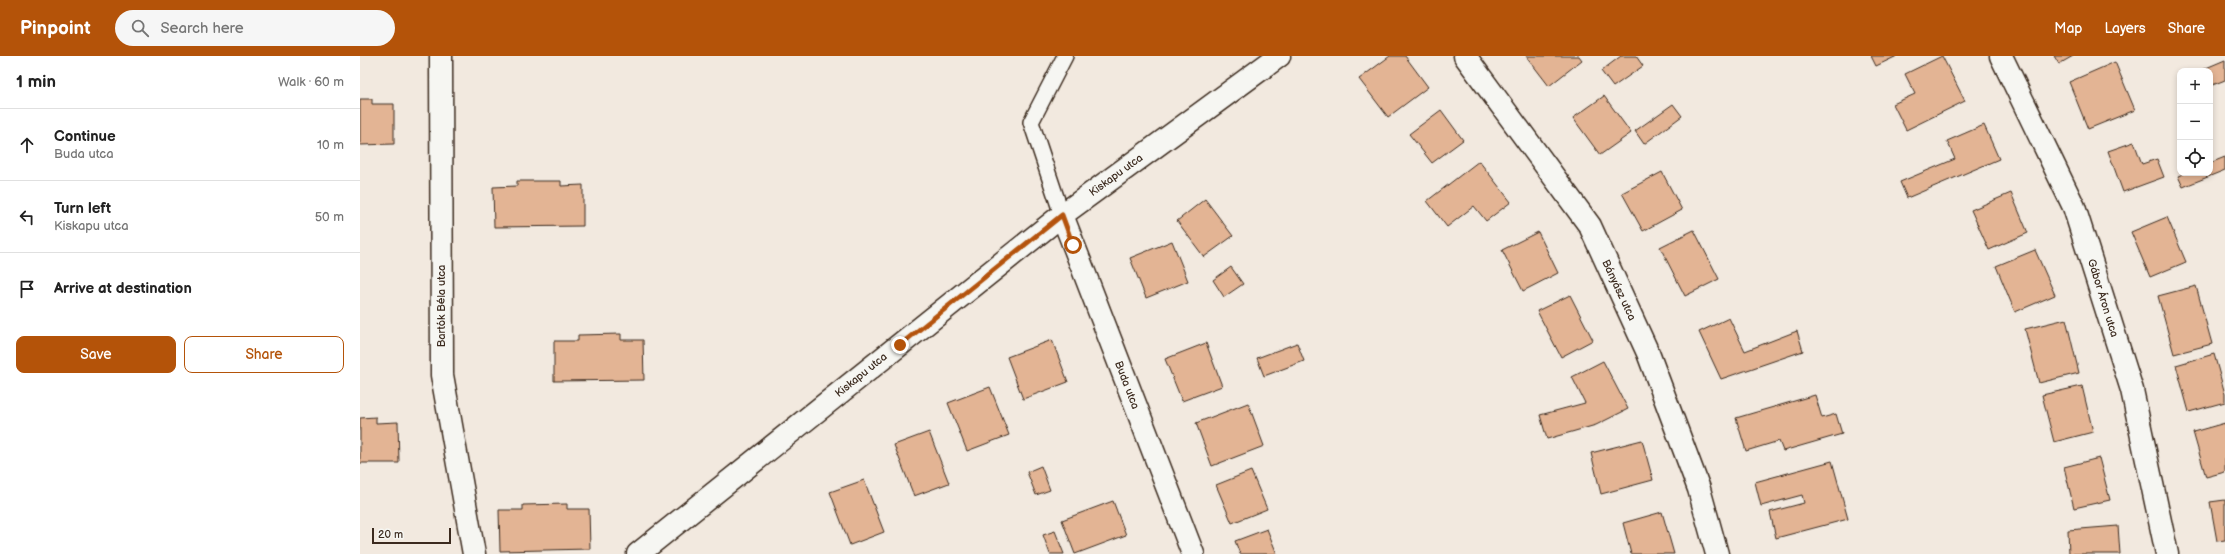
<!DOCTYPE html>
<meta charset="utf-8">
<style>
:root{--surface:#fff;--page:#f6f6f6;--text:#222;--muted:#767676;--line:#e0e0e0;--accent:#b45309}
body{margin:0;font-family:"Balsamiq Sans",sans-serif;background:var(--page);color:var(--text)}
.controls{position:absolute;right:12px;top:12px;display:grid;overflow:hidden;border-radius:8px;box-shadow:0 2px 6px #0003}
.controls button{width:36px;height:36px;display:grid;place-items:center;padding:0;border:0;border-bottom:1px solid var(--line);background:var(--surface);color:var(--text);font:20px sans-serif}
.scale{position:absolute;left:12px;bottom:10px;width:79px;box-sizing:border-box;padding-left:4px;border:2px solid #3b2a1e;border-top:0;font-size:11px;line-height:14px;white-space:nowrap;color:#3b2a1e;-webkit-text-stroke:3px #f6f6f2;paint-order:stroke}
.stop{position:absolute;width:12px;height:12px;margin:-9px;border:3px solid #b45309;border-radius:50%;background:#fff}
.stop.end{background:#b45309;border-color:#fff;box-shadow:0 1px 4px #0008}
.list{margin:0;padding:0;list-style:none}
h2{display:flex;justify-content:space-between;align-items:center;height:52px;margin:0;padding:0 16px;font-size:17px}
h2 small{font-size:13px;font-weight:400;color:var(--muted)}
.list li{display:grid;grid-template-columns:26px 1fr auto;gap:12px;align-items:center;box-sizing:border-box;height:72px;padding:0 16px;border-top:1px solid var(--line)}
.list b{display:block;font-size:15px;white-space:nowrap}
.list p{margin:0;font-size:13px;white-space:nowrap;color:var(--muted)}
.list em{font-size:13px;font-style:normal;color:var(--muted)}
.actions{display:flex;gap:8px;padding:12px 16px}
.actions a{flex:1;padding:9px 0;border:1px solid var(--accent);border-radius:8px;text-align:center;font-size:14px;color:var(--accent)}
.actions .main{background:var(--accent);color:#fff}
.icon{flex:none;width:22px;height:22px;fill:none;stroke:currentColor;stroke-width:2;stroke-linecap:round;stroke-linejoin:round}
.map{position:relative;flex:none;width:1865px;height:498px;overflow:hidden}
header{display:flex;align-items:center;gap:24px;box-sizing:border-box;height:56px;padding:0 20px;background:var(--accent);color:#fff}
header strong{font-size:19px}
nav{display:flex;gap:22px;margin-inline-start:auto;font-size:14px}
.search{width:280px;height:36px;background:var(--page);display:flex;align-items:center;gap:10px;box-sizing:border-box;padding:0 14px;border-radius:22px;color:var(--muted);font-size:15px}
main{display:flex}
aside{flex:1;background:var(--surface)}
.map>svg:first-child{display:block}
.building{fill:#e3b494;stroke:#3b2a1e}
.lines{fill:none;stroke-linecap:round;stroke-linejoin:round}
.lane-casing{stroke:#3b2a1e;stroke-width:18}
.street-casing{stroke:#3b2a1e;stroke-width:25}
.lane{stroke:#f6f6f2;stroke-width:15}
.street{stroke:#f6f6f2;stroke-width:22}
.route{stroke:#b45309;stroke-width:5}
.labels{text-anchor:middle;dominant-baseline:central;stroke-width:3;stroke-linejoin:round;paint-order:stroke}
.street-label{font-size:11px;fill:#3b2a1e;stroke:#f6f6f2}
</style>
<header>
<strong>Pinpoint</strong>
<div class="search"><svg class="icon" aria-label="search" viewBox="0 0 24 24"><circle cx="10" cy="10" r="6"/><path d="M15 15l6 6"/></svg>Search here</div>
<nav><a>Map</a><a>Layers</a><a>Share</a></nav>
</header>
<main>
<aside>
<h2>1 min<small>Walk · 60 m</small></h2>
<ul class="list">
<li><svg class="icon" aria-label="ahead" viewBox="0 0 24 24"><path d="M12 20V5M6 11l6-6 6 6"/></svg><div><b>Continue</b><p>Buda utca</p></div><em>10 m</em></li>
<li><svg class="icon" aria-label="left" viewBox="0 0 24 24"><path d="M17 20v-9H6M10 6l-5 5 5 5"/></svg><div><b>Turn left</b><p>Kiskapu utca</p></div><em>50 m</em></li>
<li><svg class="icon" aria-label="arrive" viewBox="0 0 24 24"><path d="M6 21V4h12l-3 4 3 4H6"/></svg><div><b>Arrive at destination</b></div></li>
</ul>
<div class="actions"><a class="main">Save</a><a>Share</a></div>
</aside>
<div class="map">
<svg width="1865" height="498" viewBox="0 0 1865 498">
<rect width="100%" height="100%" fill="#f2e9df"/>
<filter id="ink" filterUnits="userSpaceOnUse"><feTurbulence type="fractalNoise" baseFrequency=".025" numOctaves="2"/><feDisplacementMap in="SourceGraphic" scale="8" xChannelSelector="R" yChannelSelector="G"/><feConvolveMatrix kernelMatrix="1 2 1 2 8 2 1 2 1" color-interpolation-filters="sRGB"/></filter>
<g filter="url(#ink)">
<!-- building -->
<g class="building">
<path d="M1030 0H1045L1068 31 1028 61 999 23Z"/>
<path d="M1166 0H1219L1222 4 1189 30Z"/>
<path d="M1261 0H1276L1283 10 1253 31 1241 15Z"/>
<path d="M1511 0H1537L1516 10Z"/>
<path d="M1582 0 1605 45 1546 74 1533 48 1555 38 1545 18Z"/>
<path d="M1694 0H1713L1699 8Z"/>
<path d="M1865 4V24L1850 30V15H1839Z"/>
<path d="M1755 6 1775 54 1728 73 1709 26Z"/>
<path d="M1244 40 1271 77 1240 99 1213 62Z"/>
<path d="M0 43H12V48H34V88L0 89Z"/>
<path d="M1313 48 1322 60 1284 88 1275 75Z"/>
<path d="M1081 54 1103 84 1072 107 1049 78Z"/>
<path d="M1624 69 1639 103 1547 142 1540 126 1595 103 1587 85Z"/>
<path d="M1774 86 1782 108 1797 103 1804 121 1763 136 1748 95Z"/>
<path d="M1865 101V114L1823 131 1818 120 1826 117H1850V107Z"/>
<path d="M1119 105 1151 146 1126 165 1114 150 1087 171 1067 145Z"/>
<path d="M1302 116 1322 154 1283 175 1262 137Z"/>
<path d="M157 125H201V130L223 129V170L134 171 133 131 157 130Z"/>
<path d="M1651 137 1668 177 1629 194 1611 154Z"/>
<path d="M845 143 873 180 844 201 817 165Z"/>
<path d="M1807 161 1826 206 1790 221 1771 176Z"/>
<path d="M1334 174 1359 223 1325 240 1300 191Z"/>
<path d="M1178 176 1198 217 1163 235 1142 194Z"/>
<path d="M812 185 828 225 786 242 770 202Z"/>
<path d="M1675 194 1695 239 1655 256 1636 210Z"/>
<path d="M871 211 883 228 864 241 853 224Z"/>
<path d="M1836 230 1852 288 1814 298 1798 240Z"/>
<path d="M1210 239 1233 284 1201 301 1177 255Z"/>
<path d="M1369 262 1385 295 1437 275 1443 295 1361 323 1339 276Z"/>
<path d="M1706 263 1719 317 1679 327 1665 273Z"/>
<path d="M261 278V284H283L284 324 194 325V285H218V279Z"/>
<path d="M692 284 708 326 663 343 647 301Z"/>
<path d="M846 287 862 330 822 345 805 303Z"/>
<path d="M937 287 944 305 904 320 897 302Z"/>
<path d="M1854 298 1865 338V346L1829 356 1816 309Z"/>
<path d="M1243 305 1268 353 1236 369 1187 383 1180 359 1225 347 1212 321Z"/>
<path d="M1722 330 1733 376 1694 386 1682 339Z"/>
<path d="M630 331 649 379 607 395 588 347Z"/>
<path d="M1455 339 1462 362 1476 358 1482 378 1423 395 1419 385 1386 395 1376 362Z"/>
<path d="M888 347 904 390 852 410 836 367Z"/>
<path d="M16 361V367L38 366 39 407H0V362Z"/>
<path d="M1865 367V416L1846 421 1833 376Z"/>
<path d="M569 376 589 427 554 440 534 389Z"/>
<path d="M1282 384 1293 424 1241 438 1231 397Z"/>
<path d="M1739 402 1750 444 1714 452 1704 411Z"/>
<path d="M1472 405 1488 463 1416 482 1410 456 1444 447 1442 439 1401 450 1395 426Z"/>
<path d="M681 410 690 434 676 439 667 416Z"/>
<path d="M891 415 907 453 872 467 856 429Z"/>
<path d="M504 424 524 476 490 489 470 436Z"/>
<path d="M1865 444V484L1857 485 1850 446Z"/>
<path d="M753 445 766 479 715 498 702 464Z"/>
<path d="M207 448V453H229L230 493 140 495 139 454H163V449Z"/>
<path d="M1302 456 1314 498H1271L1263 467Z"/>
<path d="M1758 470 1760 498H1709L1708 474Z"/>
<path d="M907 473 917 498H880L875 485Z"/>
<path d="M695 475 704 498H690L683 479Z"/>
</g>
<g class="lines">
<defs>
<path id="lane" d="M702 159 671 66 705 0"/>
<g id="street">
<path d="M81 0 82 319 114 498"/>
<path d="M1105 0 1230 170 1288 297 1339 433 1357 498"/>
<path d="M1641 0 1714 151 1772 334 1807 498"/>
<path d="M702 159 833 498"/>
<path d="M278 498 702 159 919 0"/>
</g>
</defs>
<!-- lane casing -->
<use href="#lane" class="lane-casing"/>
<!-- street casing -->
<use href="#street" class="street-casing"/>
<!-- lane -->
<use href="#lane" class="lane"/>
<!-- street -->
<use href="#street" class="street"/>
</g>
</g>
<g class="lines" filter="url(#ink)">
<!-- route -->
<path class="route" d="M540 289 702 159 713 189"/>
</g>
<g class="labels">
<!-- street labels -->
<g class="street-label">
<text transform="translate(756 119) rotate(-36)">Kiskapu utca</text>
<text transform="translate(1259 234) rotate(65)">Bányász utca</text>
<text transform="translate(1743 242) rotate(73)">Gábor Áron utca</text>
<text transform="translate(81 250) rotate(-90)">Bartók Béla utca</text>
<text transform="translate(501 319) rotate(-39)">Kiskapu utca</text>
<text transform="translate(767 329) rotate(69)">Buda utca</text>
</g>
</g>
</svg>
<div class="controls">
<button>+</button>
<button>−</button>
<button><svg class="icon" aria-label="locate" viewBox="0 0 24 24"><circle cx="12" cy="12" r="6"/><path d="M12 2v4M12 18v4M2 12h4M18 12h4"/></svg></button>
</div>
<div class="scale">20 m</div>
<div class="stop" style="left:713px;top:189px"></div>
<div class="stop end" style="left:540px;top:289px"></div>
</div>
</main>
